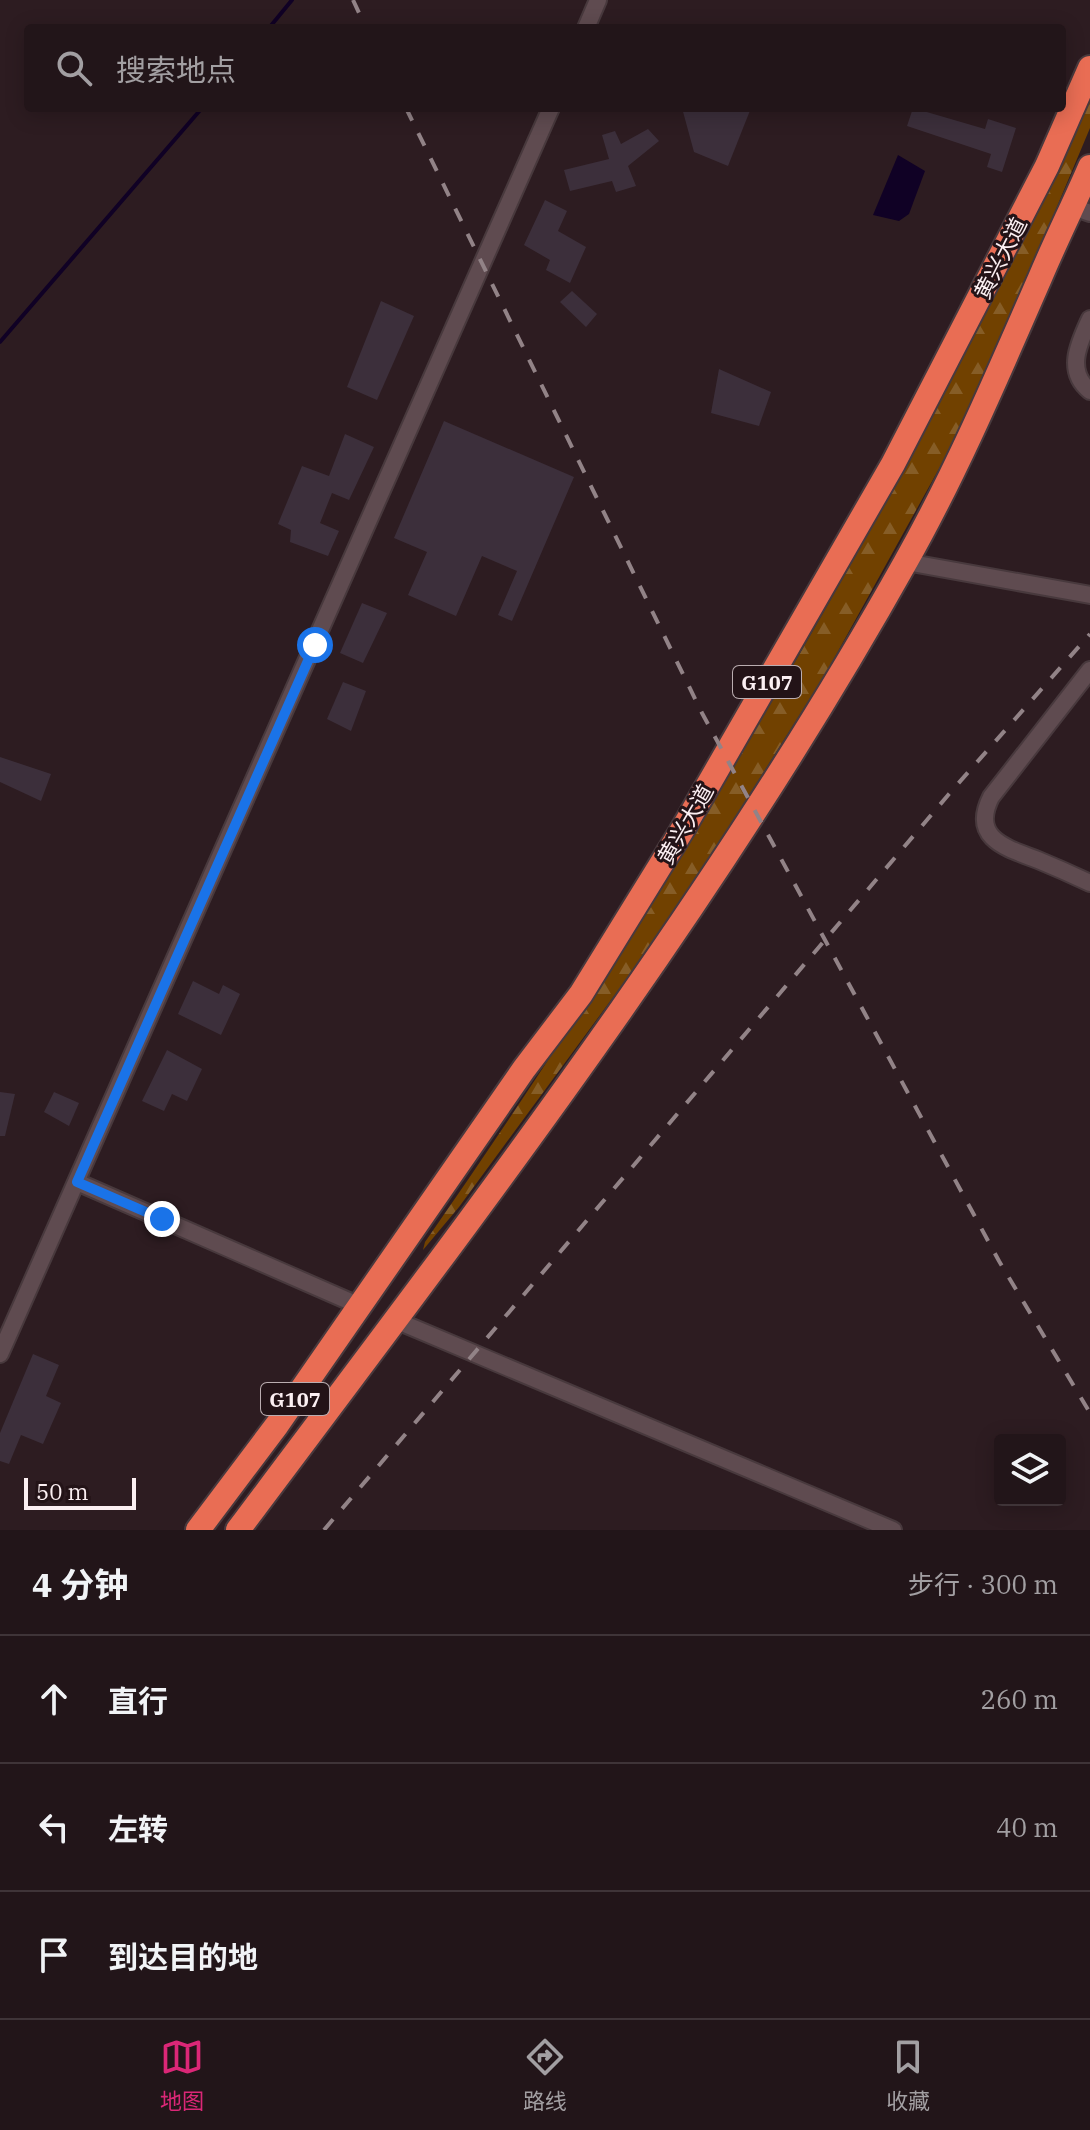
<!DOCTYPE html>
<html lang="zh">
<meta charset="utf-8">
<style>
:root{--surface:#221519;--page:#2e2226;--text:#f1f3f6;--muted:#a29fa2;--line:#3f3438;--accent:#db2777}
body{margin:0;font-family:"IBM Plex Serif","Noto Sans SC",serif;background:var(--page);color:var(--text)}
.controls{position:absolute;right:24px;bottom:24px;display:grid;overflow:hidden;border-radius:8px;box-shadow:0 4px 20px #0003}
.controls button{width:72px;height:72px;display:grid;place-items:center;padding:0;border:0;border-bottom:2px solid var(--line);background:var(--surface);color:var(--text);font:40px sans-serif}
.scale{position:absolute;left:24px;bottom:20px;width:112px;box-sizing:border-box;padding-left:8px;border:4px solid #fbeff2;border-top:0;font-size:22px;line-height:28px;white-space:nowrap;color:#fbeff2;-webkit-text-stroke:6px #231317;paint-order:stroke}
.stop{position:absolute;width:24px;height:24px;margin:-18px;border:6px solid #1a73e8;border-radius:50%;background:#fff}
.stop.end{background:#1a73e8;border-color:#fff;box-shadow:0 2px 8px #0008}
.list{margin:0;padding:0;list-style:none}
h2{display:flex;justify-content:space-between;align-items:center;height:104px;margin:0;padding:0 32px;font-size:34px}
h2 small{font-size:26px;font-weight:400;color:var(--muted)}
.list li{display:grid;grid-template-columns:52px 1fr auto;gap:24px;align-items:center;box-sizing:border-box;height:128px;padding:0 32px;border-top:2px solid var(--line)}
.list b{display:block;font-size:30px;white-space:nowrap}
.list em{font-size:26px;font-style:normal;color:var(--muted)}
.icon{flex:none;width:44px;height:44px;fill:none;stroke:currentColor;stroke-width:2;stroke-linecap:round;stroke-linejoin:round}
.map{position:relative;flex:none;width:1090px;height:1530px;overflow:hidden}
.search{position:absolute;background:var(--surface);box-shadow:0 4px 20px #0003;left:24px;right:24px;top:24px;height:88px;display:flex;align-items:center;gap:20px;box-sizing:border-box;padding:0 28px;border-radius:8px;color:var(--muted);font-size:30px}
.sheet{height:488px;background:var(--surface)}
nav{display:flex;justify-content:space-around;align-items:center;box-sizing:border-box;height:112px;border-top:2px solid var(--line);background:var(--surface);font-size:22px;color:var(--muted)}
nav a{display:grid;justify-items:center;gap:4px}
nav .on{color:var(--accent)}
.map>svg:first-child{display:block}
.forest{fill:url(#forest-firs)}
.water{fill:#100125}
.lines{fill:none;stroke-linecap:round;stroke-linejoin:round}
.stream{stroke:#100125;stroke-width:4}
.building{fill:#3c2f3b}
.minor-casing{stroke:#48393d;stroke-width:20}
.highway-casing{stroke:#48393d;stroke-width:28}
.minor{stroke:#5f4b50;stroke-width:16}
.highway{stroke:#e96d54;stroke-width:24}
.rail{stroke:#928387;stroke-width:4;stroke-dasharray:14 14;stroke-linecap:butt}
.route{stroke:#1a73e8;stroke-width:10}
.labels{text-anchor:middle;dominant-baseline:central;stroke-width:6;stroke-linejoin:round;paint-order:stroke}
.shield{fill:#231317;stroke:#baadb0;stroke-width:2}
.shield-label{font-size:20px;font-weight:bold;fill:#fbeff2}
.street-label{font-size:22px;fill:#fbeff2;stroke:#231317}
</style>
<div class="map">
<svg width="1090" height="1530" viewBox="0 0 1090 1530">
<defs>
<pattern id="forest-firs" width="22" height="20" patternUnits="userSpaceOnUse" patternTransform="scale(2)"><rect width="22" height="20" fill="#714100"/><path d="M5 1l3.5 6h-7zM16 11l3.5 6h-7z" fill="#865d26"/></pattern>
</defs>
<rect width="100%" height="100%" fill="#2d1c21"/>
<!-- forest -->
<path class="forest" d="M1090 99V128L1009 321 951 447 826 673 675 913 459 1207 423 1250 425 1242C677 879 903 499 1090 99Z"/>
<!-- water -->
<path class="water" d="M898 155 925 171 909 214 899 221 873 215Z"/>
<g class="lines">
<!-- stream -->
<g class="stream">
<path d="M269 28 292 0"/>
<path d="M0 342 202 108"/>
</g>
</g>
<!-- building -->
<g class="building">
<path d="M682 108H751L728 166 694 152Z"/>
<path d="M913 108 985 129 988 119 1016 128 1002 172 987 167 991 154 907 126Z"/>
<path d="M648 129 659 141 628 166 636 186 616 192 612 181 570 191 564 170 609 159 602 135 615 131 621 144Z"/>
<path d="M545 200 567 211 558 231 586 247 570 283 546 270 550 260 524 245Z"/>
<path d="M572 291 597 314 586 327 560 302Z"/>
<path d="M381 301 414 316 377 400 347 387Z"/>
<path d="M719 369 771 392 759 426 711 413Z"/>
<path d="M444 421 574 477 512 621 498 615 517 571 482 556 456 616 408 595 427 552 394 538Z"/>
<path d="M345 434 374 447 349 500 332 493 320 523 339 531 328 556 290 542 291 530 278 524 302 466 329 476Z"/>
<path d="M362 603 387 613 363 663 340 653Z"/>
<path d="M343 682 366 691 351 731 327 719Z"/>
<path d="M0 757 51 774 41 801 0 782Z"/>
<path d="M193 981 219 994 223 985 240 994 221 1035 178 1014Z"/>
<path d="M167 1050 202 1069 187 1101 172 1094 164 1111 142 1101Z"/>
<path d="M0 1092 15 1094 5 1136H0Z"/>
<path d="M54 1092 79 1103 69 1126 44 1112Z"/>
<path d="M33 1354 59 1365 46 1396 61 1403 43 1444 21 1435 9 1464 0 1461V1433Z"/>
</g>
<g class="lines">
<defs>
<g id="minor">
<path d="M586 28 598 0"/>
<path d="M1073 207 1090 213"/>
<path d="M1090 319C1079 343 1065 371 1090 391"/>
<path d="M906 562 1090 595"/>
<path d="M1090 670 991 797C970 839 1007 848 1038 860 1055 867 1073 875 1090 883"/>
<path d="M77 1182 360 1306"/>
<path d="M395 1320 893 1530"/>
<path d="M0 1354 551 108"/>
</g>
<g id="highway">
<path d="M198 1530 277 1425 524 1069 581 994 681 832 893 464 1047 166 1090 68"/>
<path d="M238 1530C473 1216 713 906 905 563 957 471 998 374 1040 278 1056 240 1074 204 1090 167"/>
</g>
</defs>
<!-- minor casing -->
<use href="#minor" class="minor-casing"/>
<!-- highway casing -->
<use href="#highway" class="highway-casing"/>
<!-- minor -->
<use href="#minor" class="minor"/>
<!-- highway -->
<use href="#highway" class="highway"/>
<!-- rail -->
<g class="rail">
<path d="M353 0 366 28"/>
<path d="M406 108 702 713 999 1261 1090 1413"/>
<path d="M324 1530 949 794 1090 634"/>
</g>
</g>
<g class="lines">
<!-- route -->
<path class="route" d="M162 1219 77 1182 315 645"/>
</g>
<g class="labels">
<!-- shield labels -->
<g class="shield">
<rect x="733" y="666" width="68" height="32" rx="6"/>
<rect x="261" y="1383" width="68" height="32" rx="6"/>
</g>
<g class="shield-label">
<text x="767" y="682">G107</text>
<text x="295" y="1399">G107</text>
</g>
<!-- street labels -->
<g class="street-label">
<text transform="translate(1000 258) rotate(-63)">黄兴大道</text>
<text transform="translate(685 824) rotate(-60)">黄兴大道</text>
</g>
</g>
</svg>
<div class="controls">
<button><svg class="icon" aria-label="layers" viewBox="0 0 24 24"><path d="M12 4l9 5-9 5-9-5zM3 14l9 5 9-5"/></svg></button>
</div>
<div class="scale">50 m</div>
<div class="stop" style="left:315px;top:645px"></div>
<div class="stop end" style="left:162px;top:1219px"></div>
<div class="search"><svg class="icon" aria-label="search" viewBox="0 0 24 24"><circle cx="10" cy="10" r="6"/><path d="M15 15l6 6"/></svg>搜索地点</div>
</div>
<section class="sheet">
<h2>4 分钟<small>步行 · 300 m</small></h2>
<ul class="list">
<li><svg class="icon" aria-label="ahead" viewBox="0 0 24 24"><path d="M12 20V5M6 11l6-6 6 6"/></svg><div><b>直行</b></div><em>260 m</em></li>
<li><svg class="icon" aria-label="left" viewBox="0 0 24 24"><path d="M17 20v-9H6M10 6l-5 5 5 5"/></svg><div><b>左转</b></div><em>40 m</em></li>
<li><svg class="icon" aria-label="arrive" viewBox="0 0 24 24"><path d="M6 21V4h12l-3 4 3 4H6"/></svg><div><b>到达目的地</b></div></li>
</ul>
</section>
<nav>
<a class="on"><svg class="icon" aria-label="map" viewBox="0 0 24 24"><path d="M3 6l6-2 6 2 6-2v14l-6 2-6-2-6 2zM9 4v14M15 6v14"/></svg>地图</a>
<a><svg class="icon" aria-label="directions" viewBox="0 0 24 24"><path d="M12 3l9 9-9 9-9-9zM9 14v-3h6M13 9l2 2-2 2"/></svg>路线</a>
<a><svg class="icon" aria-label="saved" viewBox="0 0 24 24"><path d="M7 4h10v16l-5-4-5 4z"/></svg>收藏</a>
</nav>
